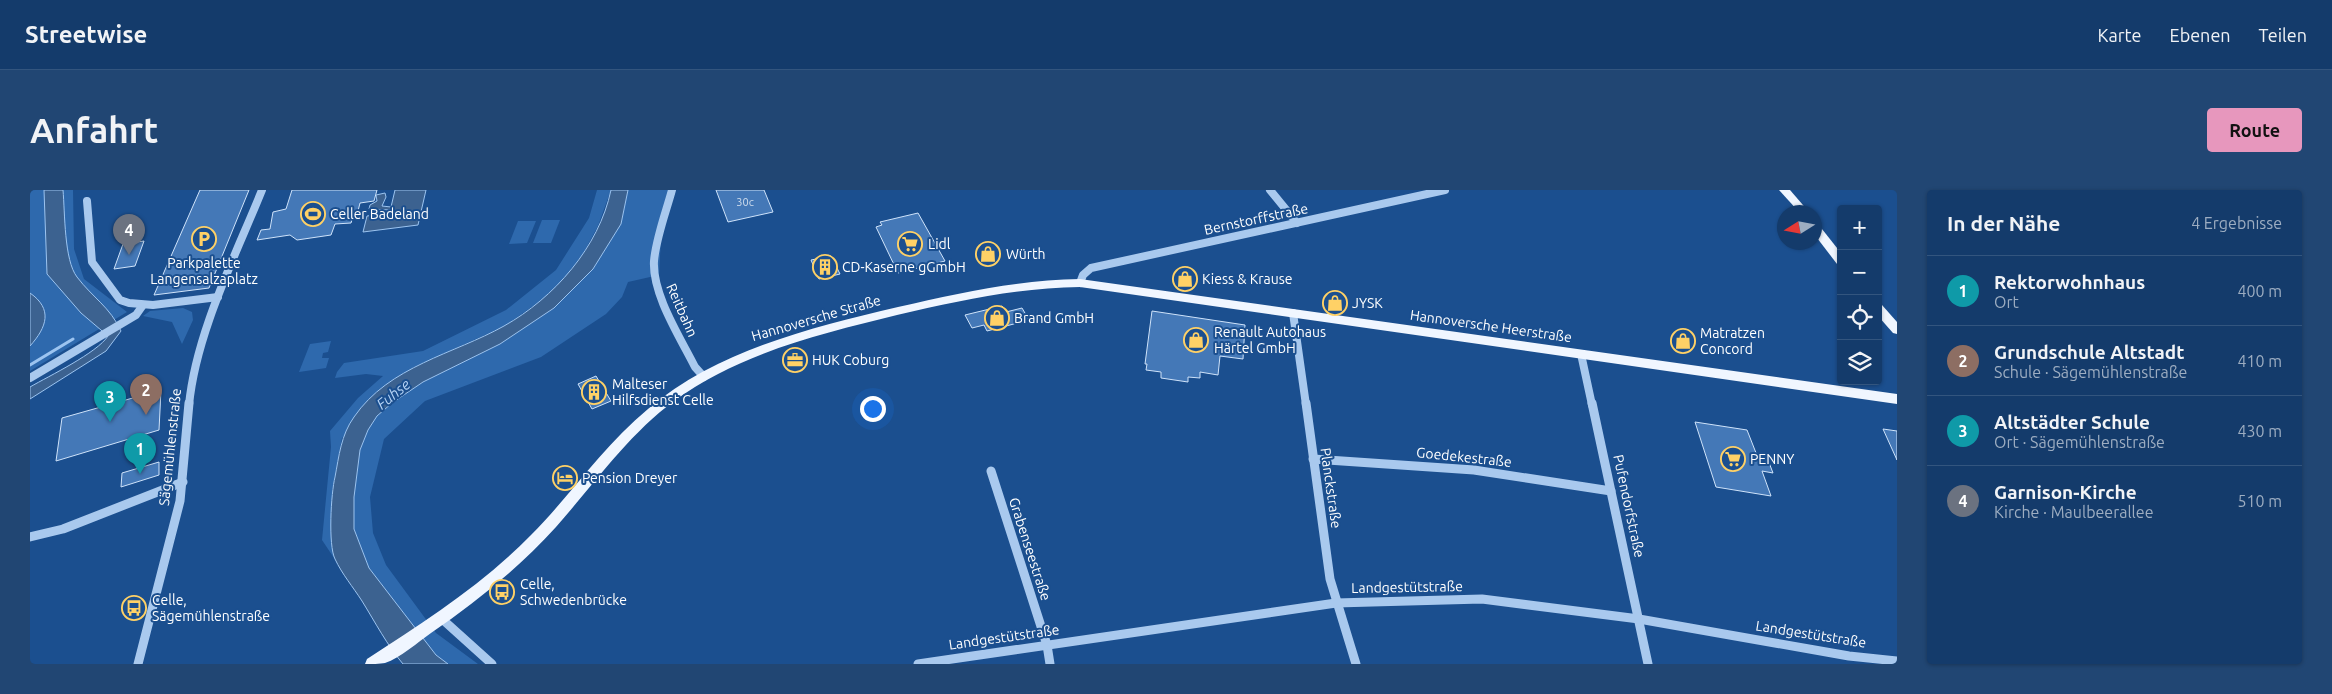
<!DOCTYPE html>
<html lang="de">
<meta charset="utf-8">
<style>
:root{--surface:#143b6b;--page:#214673;--text:#f1f3f6;--muted:#9dadc1;--line:#33557e;--accent:#e797bd}
body{margin:0;font-family:Ubuntu,sans-serif;background:var(--page);color:var(--text)}
.controls{position:absolute;right:15px;top:15px;display:grid;overflow:hidden;border-radius:5px;box-shadow:0 1px 4px #0004}
.controls button{width:45px;height:45px;display:grid;place-items:center;padding:0;border:0;border-bottom:1px solid var(--line);background:var(--surface);color:var(--text);font:25px sans-serif}
.compass{position:absolute;left:1747px;top:15px;width:45px;height:45px;border-radius:50%;background:var(--surface);box-shadow:0 1px 4px #0004;rotate:259deg}
.you{position:absolute;left:842px;top:218px;width:18px;height:18px;margin:-12px;border:4px solid #fff;border-radius:50%;background:#1a73e8;box-shadow:0 0 0 8px #1a73e833}
.badge{display:grid;place-items:center;width:32px;height:32px;border-radius:50%;background:var(--accent);color:#fff;font-size:16px;font-weight:700}
.pin{position:absolute;translate:-50% -41px;filter:drop-shadow(0 1px 2px #0008)}
.pin::after{content:'';position:absolute;top:26px;width:18px;height:15px;background:inherit;clip-path:polygon(0 0,100% 0,50% 100%)}
.list{margin:0;padding:0;list-style:none}
h2{display:flex;justify-content:space-between;align-items:center;height:65px;margin:0;padding:0 20px;font-size:21px}
h2 small{font-size:16px;font-weight:400;color:var(--muted)}
.list li{display:grid;grid-template-columns:32px 1fr auto;gap:15px;align-items:center;box-sizing:border-box;height:70px;padding:0 20px;border-top:1px solid var(--line)}
.list b{display:block;font-size:19px;white-space:nowrap}
.list p{margin:0;font-size:16px;white-space:nowrap;color:var(--muted)}
.list em{font-size:16px;font-style:normal;color:var(--muted)}
.icon{flex:none;width:28px;height:28px;fill:none;stroke:currentColor;stroke-width:2;stroke-linecap:round;stroke-linejoin:round}
.map{position:relative;flex:none;width:1867px;height:474px;overflow:hidden;border-radius:5px}
header{display:flex;align-items:center;gap:30px;box-sizing:border-box;height:70px;padding:0 25px;background:var(--surface);border-bottom:1px solid var(--line)}
header strong{font-size:24px}
nav{display:flex;gap:28px;margin-inline-start:auto;font-size:18px}
.intro{display:flex;align-items:center;justify-content:space-between;box-sizing:border-box;height:120px;padding:0 30px}
h1{margin:0;font-size:35px}
.button{padding:12px 22px;border-radius:5px;background:var(--accent);color:#111;font-size:18px;font-weight:700}
main{display:flex;gap:30px;padding:0 30px}
aside{flex:1;background:var(--surface);border-radius:5px;box-shadow:0 1px 4px #0004}
.map>svg:first-child{display:block}
.green{fill:#2e69ad}
.water{fill:#3c6290;stroke:#9cc4f0}
.lines{fill:none;stroke-linecap:round;stroke-linejoin:round}
.stream{stroke:#9cc4f0;stroke-width:3}
.building{fill:#4478b7;stroke:#cfe3fa}
.minor-far1{stroke:#a9c9ee;stroke-width:8}
.minor{stroke:#a9c9ee;stroke-width:9}
.major{fill:#f0f6ff;fill-rule:evenodd}
.labels{text-anchor:middle;dominant-baseline:central;stroke-width:4;stroke-linejoin:round;paint-order:stroke}
.number-label{font-size:11px;fill:#d0dded}
.poi-label{font-size:14px;fill:#fff;stroke:#1b4f8f;text-anchor:start}
.street-label{font-size:14px;fill:#fff;stroke:#1b4f8f}
.water-label{font-size:15px;font-style:italic;fill:#b5d3f5;stroke:#1b4f8f}
</style>
<header>
<strong>Streetwise</strong>
<nav><a>Karte</a><a>Ebenen</a><a>Teilen</a></nav>
</header>
<div class="intro"><h1>Anfahrt</h1><a class="button">Route</a></div>
<main>
<div class="map">
<svg width="1867" height="474" viewBox="0 0 1867 474">
<rect width="100%" height="100%" fill="#1b4f8f"/>
<!-- green -->
<g class="green">
<path d="M0 0H43L44 59 54 89 97 122 0 181Z"/>
<path d="M567 0H581L568 36 554 62 534 89 513 109 475 136 384 177 312 248 302 301 304 368 292 350 301 257 300 241 328 208 353 186 336 184 305 188 307 182 314 173 393 161 476 120 526 80 559 28Z"/>
<path d="M598 0H642L631 48 629 85 598 92 592 107 576 124 511 167 395 211 354 249 340 307 343 343 356 375 406 443 448 474H418L406 465 339 378 324 339V307L330 260 338 240 347 226 362 213 393 192 470 154 524 118 563 79 591 34Z"/>
<path d="M512 30H530L521 53H503Z"/>
<path d="M488 31H506L497 53 479 54Z"/>
<path d="M153 118 162 122 163 130 152 154 142 132 113 126 120 121Z"/>
<path d="M301 151 298 162 293 163 292 168H299L296 178 269 182 280 154Z"/>
</g>
<!-- water -->
<g class="water">
<path d="M14 0H33C35 23 34 70 47 87 63 108 80 117 91 141L76 161 0 209V197C19 186 67 163 78 146L51 123 17 84Z"/>
<path d="M365 0H396L388 35 333 42 337 26 359 23 360 20 339 19 340 15 347 11 346 5 355 3 356 7 352 16 361 17Z"/>
<path d="M581 0H598L591 34 563 79 524 118 470 154 393 192 362 213 347 226 338 240 330 260 324 307V339L339 378 406 465 418 474H373C357 455 345 432 332 411 323 397 312 384 305 369 298 355 301 303 305 287 309 266 311 245 324 227 359 176 424 164 474 136 524 108 569 57 581 0Z"/>
<path d="M0 103C23 119 17 137 0 156Z"/>
</g>
<g class="lines">
<!-- stream -->
<path class="stream" d="M0 175 43 149"/>
</g>
<!-- building -->
<g class="building">
<path d="M170 0H219L179 98 124 105Z"/>
<path d="M262 0H347L344 11 330 13 328 21H325L321 33 305 34 301 45 267 50 260 45 227 50 231 40 240 39 243 22 256 19Z"/>
<path d="M686 0H734L743 22 698 32Z"/>
<path d="M888 23 915 71 868 83 846 37 852 35 850 32Z"/>
<path d="M114 51 105 76 84 79 93 54Z"/>
<path d="M801 66 810 84 789 89 781 70Z"/>
<path d="M972 116 976 122 992 118 999 130 957 141 954 135 942 138 935 125Z"/>
<path d="M1122 121 1215 135 1213 169 1190 166 1188 185 1170 182V188L1158 187V192L1131 188V182L1116 180 1117 174H1115Z"/>
<path d="M566 186 581 211 562 219 548 194Z"/>
<path d="M131 200 129 240 26 271 32 228Z"/>
<path d="M1665 232 1717 240 1728 268 1738 270 1743 283 1732 281 1741 306 1686 297Z"/>
<path d="M1853 239 1867 241V270Z"/>
<path d="M129 272V285L91 297 92 283Z"/>
</g>
<g class="lines">
<!-- minor-far1 -->
<g class="minor-far1">
<path d="M642 0C636 22 626 48 624 71 622 104 650 147 665 177L674 187"/>
<path d="M1240 0 1267 33"/>
<path d="M57 11 62 72 90 110 99 113 123 115 188 107"/>
<path d="M1050 93 1053 85 1061 78 1415 0"/>
<path d="M1263 123 1276 215"/>
<path d="M1551 164 1562 215"/>
<path d="M0 188 106 125 113 115"/>
<path d="M159 215C166 143 205 67 232 0"/>
</g>
<!-- minor -->
<g class="minor">
<path d="M1276 213 1300 389 1326 474"/>
<path d="M1562 213 1618 474"/>
<path d="M1283 269 1444 280 1581 301"/>
<path d="M961 281 1017 455 1020 474"/>
<path d="M0 347 33 339 153 292"/>
<path d="M412 429 462 474"/>
<path d="M108 474 150 311 159 213"/>
<path d="M888 474 1306 413 1452 409 1609 429 1819 466 1867 471"/>
</g>
<!-- major -->
<g class="major">
<path d="M1749 0H1760L1779 22H1769Z"/>
<path d="M1784 33 1788 34 1811 63V75L1807 74 1784 44Z"/>
<path d="M1050 89 1867 204V214L1050 97C987 98 928 111 867 125 790 144 710 163 644 211 598 245 564 294 526 337 489 378 446 412 401 443 388 452 370 468 355 473 350 474 341 474 335 474L337 469C394 432 452 395 501 345 541 305 573 256 618 219 688 160 780 138 868 117 928 103 988 90 1050 89Z"/>
<path d="M1848 114 1852 115 1867 132V144L1863 143 1848 126Z"/>
</g>
</g>
<!-- icons -->
<defs>
<symbol id="stadium-ring" viewBox="-11 -11 22 22"><circle r="9.5" fill="#1b4f8f" stroke="#ffd166" stroke-width="1.5"/><path d="M0-5a6.5 5 0 1 0 0 10a6.5 5 0 1 0 0-10ZM-3.5-1.8h7v3.6h-7Z" fill="#ffd166"/></symbol>
<symbol id="parking-ring" viewBox="-11 -11 22 22"><circle r="9.5" fill="#1b4f8f" stroke="#ffd166" stroke-width="1.5"/><path d="M-3.5-5.5H1a3.5 3.5 0 0 1 0 7H-1V5.5H-3.5ZM-1-3.4V-.6H.8a1.4 1.4 0 0 0 0-2.8Z" fill="#ffd166"/></symbol>
<symbol id="supermarket-ring" viewBox="-11 -11 22 22"><circle r="9.5" fill="#1b4f8f" stroke="#ffd166" stroke-width="1.5"/><path d="M-6-5.5h2.5l.6 2H6L4.5 2H-2.5L-4.4-4H-6ZM-1.5 3.2a1.3 1.3 0 1 0 .1 0ZM3 3.2a1.3 1.3 0 1 0 .1 0Z" fill="#ffd166"/></symbol>
<symbol id="shop-ring" viewBox="-11 -11 22 22"><circle r="9.5" fill="#1b4f8f" stroke="#ffd166" stroke-width="1.5"/><path d="M-5-2.5h2.3a2.7 3.5 0 0 1 5.4 0H5L5.5 6h-11ZM-1.5-2.5h3a1.5 2.3 0 0 0-3 0Z" fill="#ffd166"/></symbol>
<symbol id="building-ring" viewBox="-11 -11 22 22"><circle r="9.5" fill="#1b4f8f" stroke="#ffd166" stroke-width="1.5"/><path d="M-4-6H4V6H1V3H-1V6H-4ZM-2.5-4.3h1.7v1.8h-1.7ZM.8-4.3h1.7v1.8H.8ZM-2.5-1h1.7V.8h-1.7ZM.8-1h1.7V.8H.8Z" fill="#ffd166"/></symbol>
<symbol id="office-ring" viewBox="-11 -11 22 22"><circle r="9.5" fill="#1b4f8f" stroke="#ffd166" stroke-width="1.5"/><path d="M-6-3h4V-5.5h4V-3h4V5H-6ZM-1-4.5V-3h2v-1.5ZM-6 0V1H6V0Z" fill="#ffd166"/></symbol>
<symbol id="hotel-ring" viewBox="-11 -11 22 22"><circle r="9.5" fill="#1b4f8f" stroke="#ffd166" stroke-width="1.5"/><path d="M-6-4.5h1.5V1H6V5H4.5V3h-9V5H-6ZM-4 0a1.8 1.8 0 1 1 3.6 0ZM.5 0V-2.5h3Q6-2.5 6 0Z" fill="#ffd166"/></symbol>
<symbol id="bus-ring" viewBox="-11 -11 22 22"><circle r="9.5" fill="#1b4f8f" stroke="#ffd166" stroke-width="1.5"/><path d="M-5-6H5V4H4V6H2V4H-2V6H-4V4H-5ZM-3.5-4V0h7V-4ZM-3.5 1.2v1.5H-2V1.2ZM2 1.2v1.5H3.5V1.2Z" fill="#ffd166"/></symbol>
</defs>
<g fill-rule="evenodd">
<use href="#stadium-ring" x="269" y="10" width="28" height="28"/>
<use href="#parking-ring" x="160" y="35" width="28" height="28"/>
<use href="#supermarket-ring" x="866" y="40" width="28" height="28"/>
<use href="#shop-ring" x="944" y="50" width="28" height="28"/>
<use href="#building-ring" x="781" y="63" width="28" height="28"/>
<use href="#shop-ring" x="1141" y="75" width="28" height="28"/>
<use href="#shop-ring" x="1291" y="99" width="28" height="28"/>
<use href="#shop-ring" x="953" y="114" width="28" height="28"/>
<use href="#shop-ring" x="1152" y="136" width="28" height="28"/>
<use href="#shop-ring" x="1639" y="137" width="28" height="28"/>
<use href="#office-ring" x="751" y="156" width="28" height="28"/>
<use href="#building-ring" x="550" y="188" width="28" height="28"/>
<use href="#supermarket-ring" x="1689" y="255" width="28" height="28"/>
<use href="#hotel-ring" x="521" y="274" width="28" height="28"/>
<use href="#bus-ring" x="458" y="388" width="28" height="28"/>
<use href="#bus-ring" x="90" y="404" width="28" height="28"/>
</g>
<g class="labels">
<!-- number labels -->
<g class="number-label">
<text x="715" y="12">30c</text>
</g>
<!-- poi labels -->
<g class="poi-label">
<text x="300" y="24">Celler Badeland</text>
<text x="898" y="54">Lidl</text>
<text x="976" y="64">Würth</text>
<text x="174" y="73" text-anchor="middle">Parkpalette<tspan x="174" dy="16">Langensalzaplatz</tspan></text>
<text x="812" y="77">CD-Kaserne gGmbH</text>
<text x="1172" y="89">Kiess &amp; Krause</text>
<text x="1322" y="113">JYSK</text>
<text x="984" y="128">Brand GmbH</text>
<text x="1184" y="142">Renault Autohaus<tspan x="1184" dy="16">Härtel GmbH</tspan></text>
<text x="1670" y="143">Matratzen<tspan x="1670" dy="16">Concord</tspan></text>
<text x="782" y="170">HUK Coburg</text>
<text x="582" y="194">Malteser<tspan x="582" dy="16">Hilfsdienst Celle</tspan></text>
<text x="1720" y="269">PENNY</text>
<text x="552" y="288">Pension Dreyer</text>
<text x="490" y="394">Celle,<tspan x="490" dy="16">Schwedenbrücke</tspan></text>
<text x="122" y="410">Celle,<tspan x="122" dy="16">Sägemühlenstraße</tspan></text>
</g>
<!-- street labels -->
<g class="street-label">
<text transform="translate(1226 29) rotate(-12)">Bernstorffstraße</text>
<text transform="translate(652 120) rotate(66)">Reitbahn</text>
<text transform="translate(786 128) rotate(-16)">Hannoversche Straße</text>
<text transform="translate(1461 136) rotate(8)">Hannoversche Heerstraße</text>
<text transform="translate(140 257) rotate(-84)">Sägemühlenstraße</text>
<text transform="translate(1434 267) rotate(6)">Goedekestraße</text>
<text transform="translate(1301 298) rotate(82)">Planckstraße</text>
<text transform="translate(1599 316) rotate(78)">Pufendorfstraße</text>
<text transform="translate(1000 359) rotate(72)">Grabenseestraße</text>
<text transform="translate(1377 397) rotate(-1)">Landgestütstraße</text>
<text transform="translate(1781 444) rotate(9)">Landgestütstraße</text>
<text transform="translate(974 447) rotate(-8)">Landgestütstraße</text>
</g>
<!-- water labels -->
<g class="water-label">
<text transform="translate(363 204) rotate(-39)">Fuhse</text>
</g>
</g>
</svg>
<div class="controls">
<button>+</button>
<button>−</button>
<button><svg class="icon" aria-label="locate" viewBox="0 0 24 24"><circle cx="12" cy="12" r="6"/><path d="M12 2v4M12 18v4M2 12h4M18 12h4"/></svg></button>
<button><svg class="icon" aria-label="layers" viewBox="0 0 24 24"><path d="M12 4l9 5-9 5-9-5zM3 14l9 5 9-5"/></svg></button>
</div>
<svg class="compass" viewBox="-18 -18 36 36"><path d="M0-13l5 13h-10z" fill="#e53935"/><path d="M0 13l5-13h-10z" fill="#9dadc1"/></svg>
<div class="you"></div>
<div class="pin badge" style="left:110px;top:284px;background:#0f9aa8">1</div>
<div class="pin badge" style="left:116px;top:225px;background:#8d6e63">2</div>
<div class="pin badge" style="left:80px;top:232px;background:#0f9aa8">3</div>
<div class="pin badge" style="left:99px;top:65px;background:#6b7280">4</div>
</div>
<aside>
<h2>In der Nähe<small>4 Ergebnisse</small></h2>
<ul class="list">
<li><span class="badge" style="background:#0f9aa8">1</span><div><b>Rektorwohnhaus</b><p>Ort</p></div><em>400 m</em></li>
<li><span class="badge" style="background:#8d6e63">2</span><div><b>Grundschule Altstadt</b><p>Schule · Sägemühlenstraße</p></div><em>410 m</em></li>
<li><span class="badge" style="background:#0f9aa8">3</span><div><b>Altstädter Schule</b><p>Ort · Sägemühlenstraße</p></div><em>430 m</em></li>
<li><span class="badge" style="background:#6b7280">4</span><div><b>Garnison-Kirche</b><p>Kirche · Maulbeerallee</p></div><em>510 m</em></li>
</ul>
</aside>
</main>
